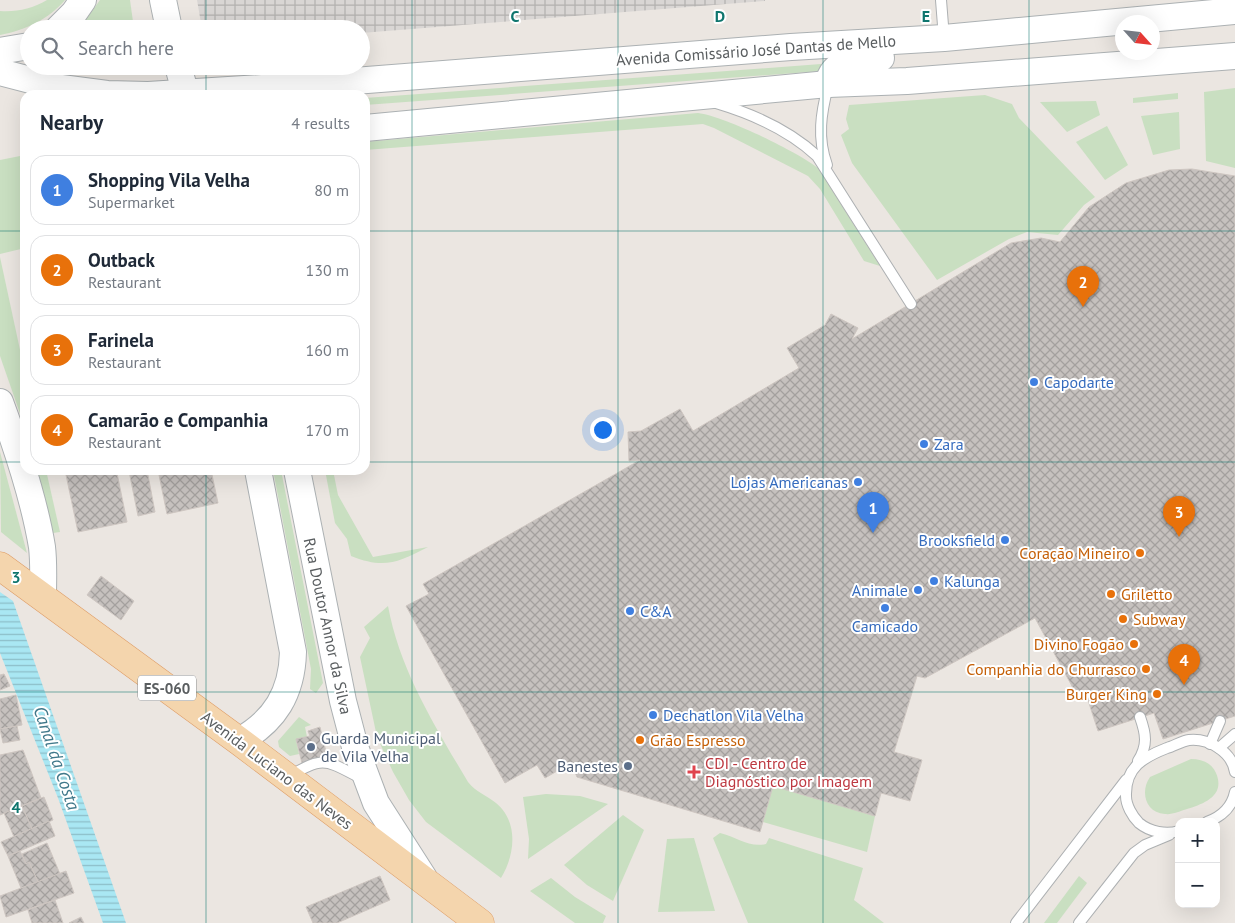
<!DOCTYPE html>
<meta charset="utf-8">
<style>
:root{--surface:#fff;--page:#f2f2f3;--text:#1f2937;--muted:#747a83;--line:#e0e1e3;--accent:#d2405c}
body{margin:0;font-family:"PT Sans",sans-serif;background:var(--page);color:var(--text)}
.controls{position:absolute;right:15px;bottom:15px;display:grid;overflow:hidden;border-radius:10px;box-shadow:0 5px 20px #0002}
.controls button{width:45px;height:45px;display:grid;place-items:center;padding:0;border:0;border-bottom:1px solid var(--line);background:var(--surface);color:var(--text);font:25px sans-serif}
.compass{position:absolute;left:1115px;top:15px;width:45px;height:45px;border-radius:50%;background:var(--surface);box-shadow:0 5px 20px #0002;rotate:117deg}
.you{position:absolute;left:602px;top:429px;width:18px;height:18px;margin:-12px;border:4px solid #fff;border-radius:50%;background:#1a73e8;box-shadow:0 0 0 8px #1a73e833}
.badge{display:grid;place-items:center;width:32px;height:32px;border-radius:50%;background:var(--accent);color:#fff;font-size:16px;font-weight:700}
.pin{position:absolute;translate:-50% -41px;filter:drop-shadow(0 1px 2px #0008)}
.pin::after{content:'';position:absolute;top:26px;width:18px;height:15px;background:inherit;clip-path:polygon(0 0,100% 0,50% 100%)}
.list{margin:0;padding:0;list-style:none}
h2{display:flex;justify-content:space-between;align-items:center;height:65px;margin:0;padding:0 20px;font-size:21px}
h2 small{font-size:16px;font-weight:400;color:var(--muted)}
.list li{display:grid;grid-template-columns:32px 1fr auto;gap:15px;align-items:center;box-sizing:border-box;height:70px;margin:0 10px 10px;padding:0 10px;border:1px solid var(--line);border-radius:15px}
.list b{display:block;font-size:19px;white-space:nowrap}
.list p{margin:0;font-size:16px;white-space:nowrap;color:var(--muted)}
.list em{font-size:16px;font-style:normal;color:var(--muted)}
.icon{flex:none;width:28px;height:28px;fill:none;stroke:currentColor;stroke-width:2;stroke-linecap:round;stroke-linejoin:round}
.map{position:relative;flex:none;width:1235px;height:923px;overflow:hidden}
.search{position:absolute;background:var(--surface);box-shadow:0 5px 20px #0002;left:20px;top:20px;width:350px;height:55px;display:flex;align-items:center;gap:12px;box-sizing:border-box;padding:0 18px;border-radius:28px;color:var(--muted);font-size:19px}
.panel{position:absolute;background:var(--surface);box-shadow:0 5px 20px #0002;left:20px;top:90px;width:350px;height:385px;border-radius:15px}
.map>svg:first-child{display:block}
.industrial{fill:url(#industrial-grid)}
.green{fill:#c9dfc1}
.water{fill:url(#water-rules)}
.building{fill:url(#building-cross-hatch);stroke:#cec6c1}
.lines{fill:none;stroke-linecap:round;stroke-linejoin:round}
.lane-casing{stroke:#adb0b2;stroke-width:12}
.secondary-casing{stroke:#acb1b3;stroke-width:28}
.primary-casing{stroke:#de9d67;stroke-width:29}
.lane{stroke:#fff;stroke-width:10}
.secondary{stroke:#fff;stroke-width:26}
.primary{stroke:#f4d5ad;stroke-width:28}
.grid{fill:none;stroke:#0f766e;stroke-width:1;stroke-opacity:0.55}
.shop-dot{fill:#3f7fe0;stroke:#fff;stroke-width:2}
.food-dot{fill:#e8710a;stroke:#fff;stroke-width:2}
.service-dot{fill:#5c6f8a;stroke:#fff;stroke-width:2}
.health-dot{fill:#e0444e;stroke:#fff;stroke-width:2}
.labels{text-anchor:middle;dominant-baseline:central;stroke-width:4;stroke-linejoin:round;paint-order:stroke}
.shield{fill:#fff;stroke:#8c8e90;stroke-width:1}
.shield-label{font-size:15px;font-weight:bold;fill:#5a5e60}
.street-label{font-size:16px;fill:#5a5e60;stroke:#fff}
.shop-label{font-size:16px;fill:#366cbe;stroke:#fff;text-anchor:start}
.food-label{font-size:16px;fill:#c56008;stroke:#fff;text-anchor:end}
.service-label{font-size:16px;fill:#4e5e75;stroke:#fff;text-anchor:start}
.health-label{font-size:16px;fill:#be3a42;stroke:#fff;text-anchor:start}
.water-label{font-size:18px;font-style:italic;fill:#40788a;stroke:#fff}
.grid-label{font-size:16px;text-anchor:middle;font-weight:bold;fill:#0f766e;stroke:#fff;stroke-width:4;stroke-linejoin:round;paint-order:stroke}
</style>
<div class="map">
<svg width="1235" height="923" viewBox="0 0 1235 923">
<defs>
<pattern id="industrial-grid" width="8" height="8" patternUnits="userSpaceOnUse" patternTransform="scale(1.25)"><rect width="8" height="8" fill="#d9d6d4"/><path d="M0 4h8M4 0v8" fill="none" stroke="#b3b1af"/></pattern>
<pattern id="water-rules" width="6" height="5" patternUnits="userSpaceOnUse" patternTransform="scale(1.25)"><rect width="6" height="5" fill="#a9e7f3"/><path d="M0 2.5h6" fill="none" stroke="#8dbec8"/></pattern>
<pattern id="building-cross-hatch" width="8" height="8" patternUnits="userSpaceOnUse" patternTransform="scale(1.25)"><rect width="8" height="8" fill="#c6c1be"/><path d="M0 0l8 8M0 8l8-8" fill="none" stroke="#a4a09e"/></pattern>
</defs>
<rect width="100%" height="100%" fill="#ebe6e1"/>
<!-- industrial -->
<path class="industrial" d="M197 0H765V1L361 33V29H202Z"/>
<!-- green -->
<g class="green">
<path d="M47 0H65C48 20 25 30 0 35V11C17 12 32 9 47 0Z"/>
<path d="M100 0H130L134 29H79Z"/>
<path d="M821 64 822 71 365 105V98Z"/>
<path d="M53 66H141V70L114 72Z"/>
<path d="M1235 88V168L1206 161 1204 92Z"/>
<path d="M1178 93V99L1133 103V98Z"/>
<path d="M985 95 1012 104 1019 118 1095 197 1084 205 1058 235 1027 232 1009 239 937 280 852 163 841 135 849 129 846 119 849 105Z"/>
<path d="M1096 101 1100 115 1067 132 1040 102Z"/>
<path d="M1179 112 1180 149 1153 155 1141 116Z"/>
<path d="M698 113C724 116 796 151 818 168L880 266 864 261 820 189 808 176 714 128 703 124 365 150V142Z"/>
<path d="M1107 126 1128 165 1105 180 1076 142Z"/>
<path d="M25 155V248L0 254V160Z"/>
<path d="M0 257 25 373V428L0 356Z"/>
<path d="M0 452 27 553 1 532Z"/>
<path d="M37 470H46L60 532 53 533Z"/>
<path d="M273 470H281L323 683 316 693 310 689 311 669Z"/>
<path d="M325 470H333L338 495 373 557 428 547C397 563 384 569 351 556L347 539 335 523Z"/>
<path d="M388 606C400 671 435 726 468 782 476 792 486 795 496 803 519 822 515 855 501 878L426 822 409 800 393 772 377 737 360 657 370 638 364 627Z"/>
<path d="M299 717 311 725 305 727 307 737 296 740 299 754 290 756 279 747 278 741Z"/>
<path d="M1191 759C1202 759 1212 763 1216 773 1226 796 1203 804 1187 809 1180 811 1172 815 1165 814 1145 813 1140 791 1150 777Z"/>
<path d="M773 786 875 816 867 852 763 822Z"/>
<path d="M546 794 580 796 608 804 528 859 529 839 523 797Z"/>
<path d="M623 815 644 830 613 901 587 885 564 865Z"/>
<path d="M720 833C737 837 749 848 766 844L769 838 863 868 854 900 884 923H748L713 838Z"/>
<path d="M694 838 715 911 658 912 667 839Z"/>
<path d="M1079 876 1087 883 1057 923H1044Z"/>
<path d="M551 878 575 897 606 916 603 923H575L530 891Z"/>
</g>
<!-- water -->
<path class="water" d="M0 592 13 601 126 923H103L58 798 0 653Z"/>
<!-- building -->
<g class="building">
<path d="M1192 169 1235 176V716L1163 739 1154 713 1098 731 1087 697 1079 699 1035 618 925 678 917 676 894 752 922 760 910 801 881 793 875 816 773 786 760 832 577 777 571 763 545 778 537 765 505 783 406 606 429 594 423 584 640 460 629 461 628 432 641 431 680 409 693 431 799 368 787 348 825 325 831 314 858 328 852 339 1011 243 1041 238 1060 242 1089 207 1126 183 1169 170Z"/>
<path d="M65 470H133L117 473 127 522 78 532Z"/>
<path d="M147 470 155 512 138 516 129 471Z"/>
<path d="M158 470H211L218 503 167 514Z"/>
<path d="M101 576 134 601 121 620 87 595Z"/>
<path d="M4 674 10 686 0 690V675Z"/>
<path d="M16 695 22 725 0 729V699Z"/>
<path d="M17 726 20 740 3 743 0 729Z"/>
<path d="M320 727 327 756 302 763 296 739 310 736 308 731Z"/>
<path d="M23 750 41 798 0 815V755Z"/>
<path d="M44 797 53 820 32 829 22 806Z"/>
<path d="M22 806 32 829 14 837 4 813Z"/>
<path d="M49 821 55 836 8 856 1 842Z"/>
<path d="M47 843 60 874 38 882 29 862 26 864 22 854Z"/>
<path d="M20 851 26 864 29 862 38 882 21 888 8 856Z"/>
<path d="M66 871 74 893 6 917 0 896Z"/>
<path d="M380 876 390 900 337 923H313L306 907Z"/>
<path d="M55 900 63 923H32L28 910Z"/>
<path d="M81 917 84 923H69Z"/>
</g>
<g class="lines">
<defs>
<g id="lane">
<path d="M941 0 944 38"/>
<path d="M716 103C753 114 789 130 817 156L911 304"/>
<path d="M827 165C817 138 821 113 828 86"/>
<path d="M1210 744 1220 721"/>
<path d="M1219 748 1235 734"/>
<path d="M1138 761C1148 745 1146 734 1140 717"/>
<path d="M290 776C325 754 328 762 363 779"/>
<path d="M1207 822C1221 817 1232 807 1235 792"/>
<path d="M1179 831C1166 835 1150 832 1139 823 1132 816 1126 805 1126 796 1125 767 1144 757 1167 748 1174 746 1182 741 1189 740 1209 738 1232 752 1235 772"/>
<path d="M1016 923 1126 780"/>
<path d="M1079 923 1134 853 1145 845 1169 835"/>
</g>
<g id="secondary">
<path d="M163 0 169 29"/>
<path d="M58 29 74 13 83 0"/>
<path d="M0 51 29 46"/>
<path d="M178 66 186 95"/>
<path d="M0 72 61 88 107 94 148 95 277 87 791 47 944 38 1235 11"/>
<path d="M828 84C833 58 859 59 881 58"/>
<path d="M365 128 828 84 907 81 1235 56"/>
<path d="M0 402C17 448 34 498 42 547 44 563 43 581 43 597"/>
<path d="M297 470 343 701 355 747 376 803 424 878"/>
<path d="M239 741C275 721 292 693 293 652L258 470"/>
</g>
<path id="primary" d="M0 566 239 741 480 923"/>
</defs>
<!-- lane casing -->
<use href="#lane" class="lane-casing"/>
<!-- secondary casing -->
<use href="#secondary" class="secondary-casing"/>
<!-- primary casing -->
<use href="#primary" class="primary-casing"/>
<!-- lane -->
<use href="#lane" class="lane"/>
<!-- secondary -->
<use href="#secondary" class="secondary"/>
<!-- primary -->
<use href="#primary" class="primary"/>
</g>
<!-- grid -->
<path class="grid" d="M206 0V29M412 0V923M618 0V923M823 0V923M1029 0V923M206 66V95M0 231H25M365 231H1235M0 462H25M365 462H1235M206 470V923M0 692H1235"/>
<!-- markers -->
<g class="shop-dot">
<circle cx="1034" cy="382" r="5"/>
<circle cx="924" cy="444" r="5"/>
<circle cx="858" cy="482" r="5"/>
<circle cx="1005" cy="540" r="5"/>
<circle cx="934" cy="581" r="5"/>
<circle cx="918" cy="590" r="5"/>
<circle cx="885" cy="608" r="5"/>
<circle cx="630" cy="611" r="5"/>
<circle cx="653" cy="715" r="5"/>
</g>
<g class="food-dot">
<circle cx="1140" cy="553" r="5"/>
<circle cx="1111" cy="594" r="5"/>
<circle cx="1123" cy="619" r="5"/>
<circle cx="1134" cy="644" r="5"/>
<circle cx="1146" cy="669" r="5"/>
<circle cx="1157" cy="694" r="5"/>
<circle cx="640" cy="740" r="5"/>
</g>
<g class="service-dot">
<circle cx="311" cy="747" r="5"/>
<circle cx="628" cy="766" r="5"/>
</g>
<path class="health-dot" d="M691.5 764.5h5v5h5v5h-5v5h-5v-5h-5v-5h5z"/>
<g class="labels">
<!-- shield labels -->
<rect class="shield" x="138" y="675.5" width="58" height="25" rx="4"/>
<g class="shield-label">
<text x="167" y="688">ES-060</text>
</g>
<!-- street labels -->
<g class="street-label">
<text transform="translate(756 50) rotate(-4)">Avenida Comissário José Dantas de Mello</text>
<text transform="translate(328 626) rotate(78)">Rua Doutor Annor da Silva</text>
<text transform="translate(277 770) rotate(37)">Avenida Luciano das Neves</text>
</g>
<!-- shop labels -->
<g class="shop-label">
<text x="1044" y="382">Capodarte</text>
<text x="934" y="444">Zara</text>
<text x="848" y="482" text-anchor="end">Lojas Americanas</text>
<text x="995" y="540" text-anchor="end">Brooksfield</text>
<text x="944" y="581">Kalunga</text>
<text x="908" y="590" text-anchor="end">Animale</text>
<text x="640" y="611">C&amp;A</text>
<text x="885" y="626" text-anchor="middle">Camicado</text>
<text x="663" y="715">Dechatlon Vila Velha</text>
</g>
<!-- food labels -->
<g class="food-label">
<text x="1130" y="553">Coração Mineiro</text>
<text x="1121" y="594" text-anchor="start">Griletto</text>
<text x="1133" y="619" text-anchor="start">Subway</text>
<text x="1124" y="644">Divino Fogão</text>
<text x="1136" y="669">Companhia do Churrasco</text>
<text x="1147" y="694">Burger King</text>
<text x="650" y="740" text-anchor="start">Grão Espresso</text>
</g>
<!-- service labels -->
<g class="service-label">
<text x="321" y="738">Guarda Municipal<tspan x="321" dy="18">de Vila Velha</tspan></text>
<text x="618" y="766" text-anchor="end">Banestes</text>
</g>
<!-- health labels -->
<g class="health-label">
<text x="705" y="763">CDI - Centro de<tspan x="705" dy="18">Diagnóstico por Imagem</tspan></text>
</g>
<!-- water labels -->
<g class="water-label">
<text transform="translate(57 758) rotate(71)">Canal da Costa</text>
</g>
</g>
<g class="grid-label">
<text x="515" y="22">C</text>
<text x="720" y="22">D</text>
<text x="926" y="22">E</text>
<text x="16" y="583">3</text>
<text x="16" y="813">4</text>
</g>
</svg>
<div class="controls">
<button>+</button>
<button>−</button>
</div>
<svg class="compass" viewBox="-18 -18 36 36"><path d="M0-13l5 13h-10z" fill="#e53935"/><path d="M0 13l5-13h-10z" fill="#747a83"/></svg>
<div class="you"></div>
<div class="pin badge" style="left:873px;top:533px;background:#3f7fe0">1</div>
<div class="pin badge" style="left:1083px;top:307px;background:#e8710a">2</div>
<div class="pin badge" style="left:1179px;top:537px;background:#e8710a">3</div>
<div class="pin badge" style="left:1184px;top:685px;background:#e8710a">4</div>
<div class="search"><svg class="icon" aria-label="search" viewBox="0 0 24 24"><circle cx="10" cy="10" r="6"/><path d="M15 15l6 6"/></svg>Search here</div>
<section class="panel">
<h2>Nearby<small>4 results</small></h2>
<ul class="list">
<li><span class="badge" style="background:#3f7fe0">1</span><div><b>Shopping Vila Velha</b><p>Supermarket</p></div><em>80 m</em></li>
<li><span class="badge" style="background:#e8710a">2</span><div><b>Outback</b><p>Restaurant</p></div><em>130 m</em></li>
<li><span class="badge" style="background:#e8710a">3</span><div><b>Farinela</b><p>Restaurant</p></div><em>160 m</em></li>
<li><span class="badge" style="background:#e8710a">4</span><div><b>Camarão e Companhia</b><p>Restaurant</p></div><em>170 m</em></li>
</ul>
</section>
</div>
